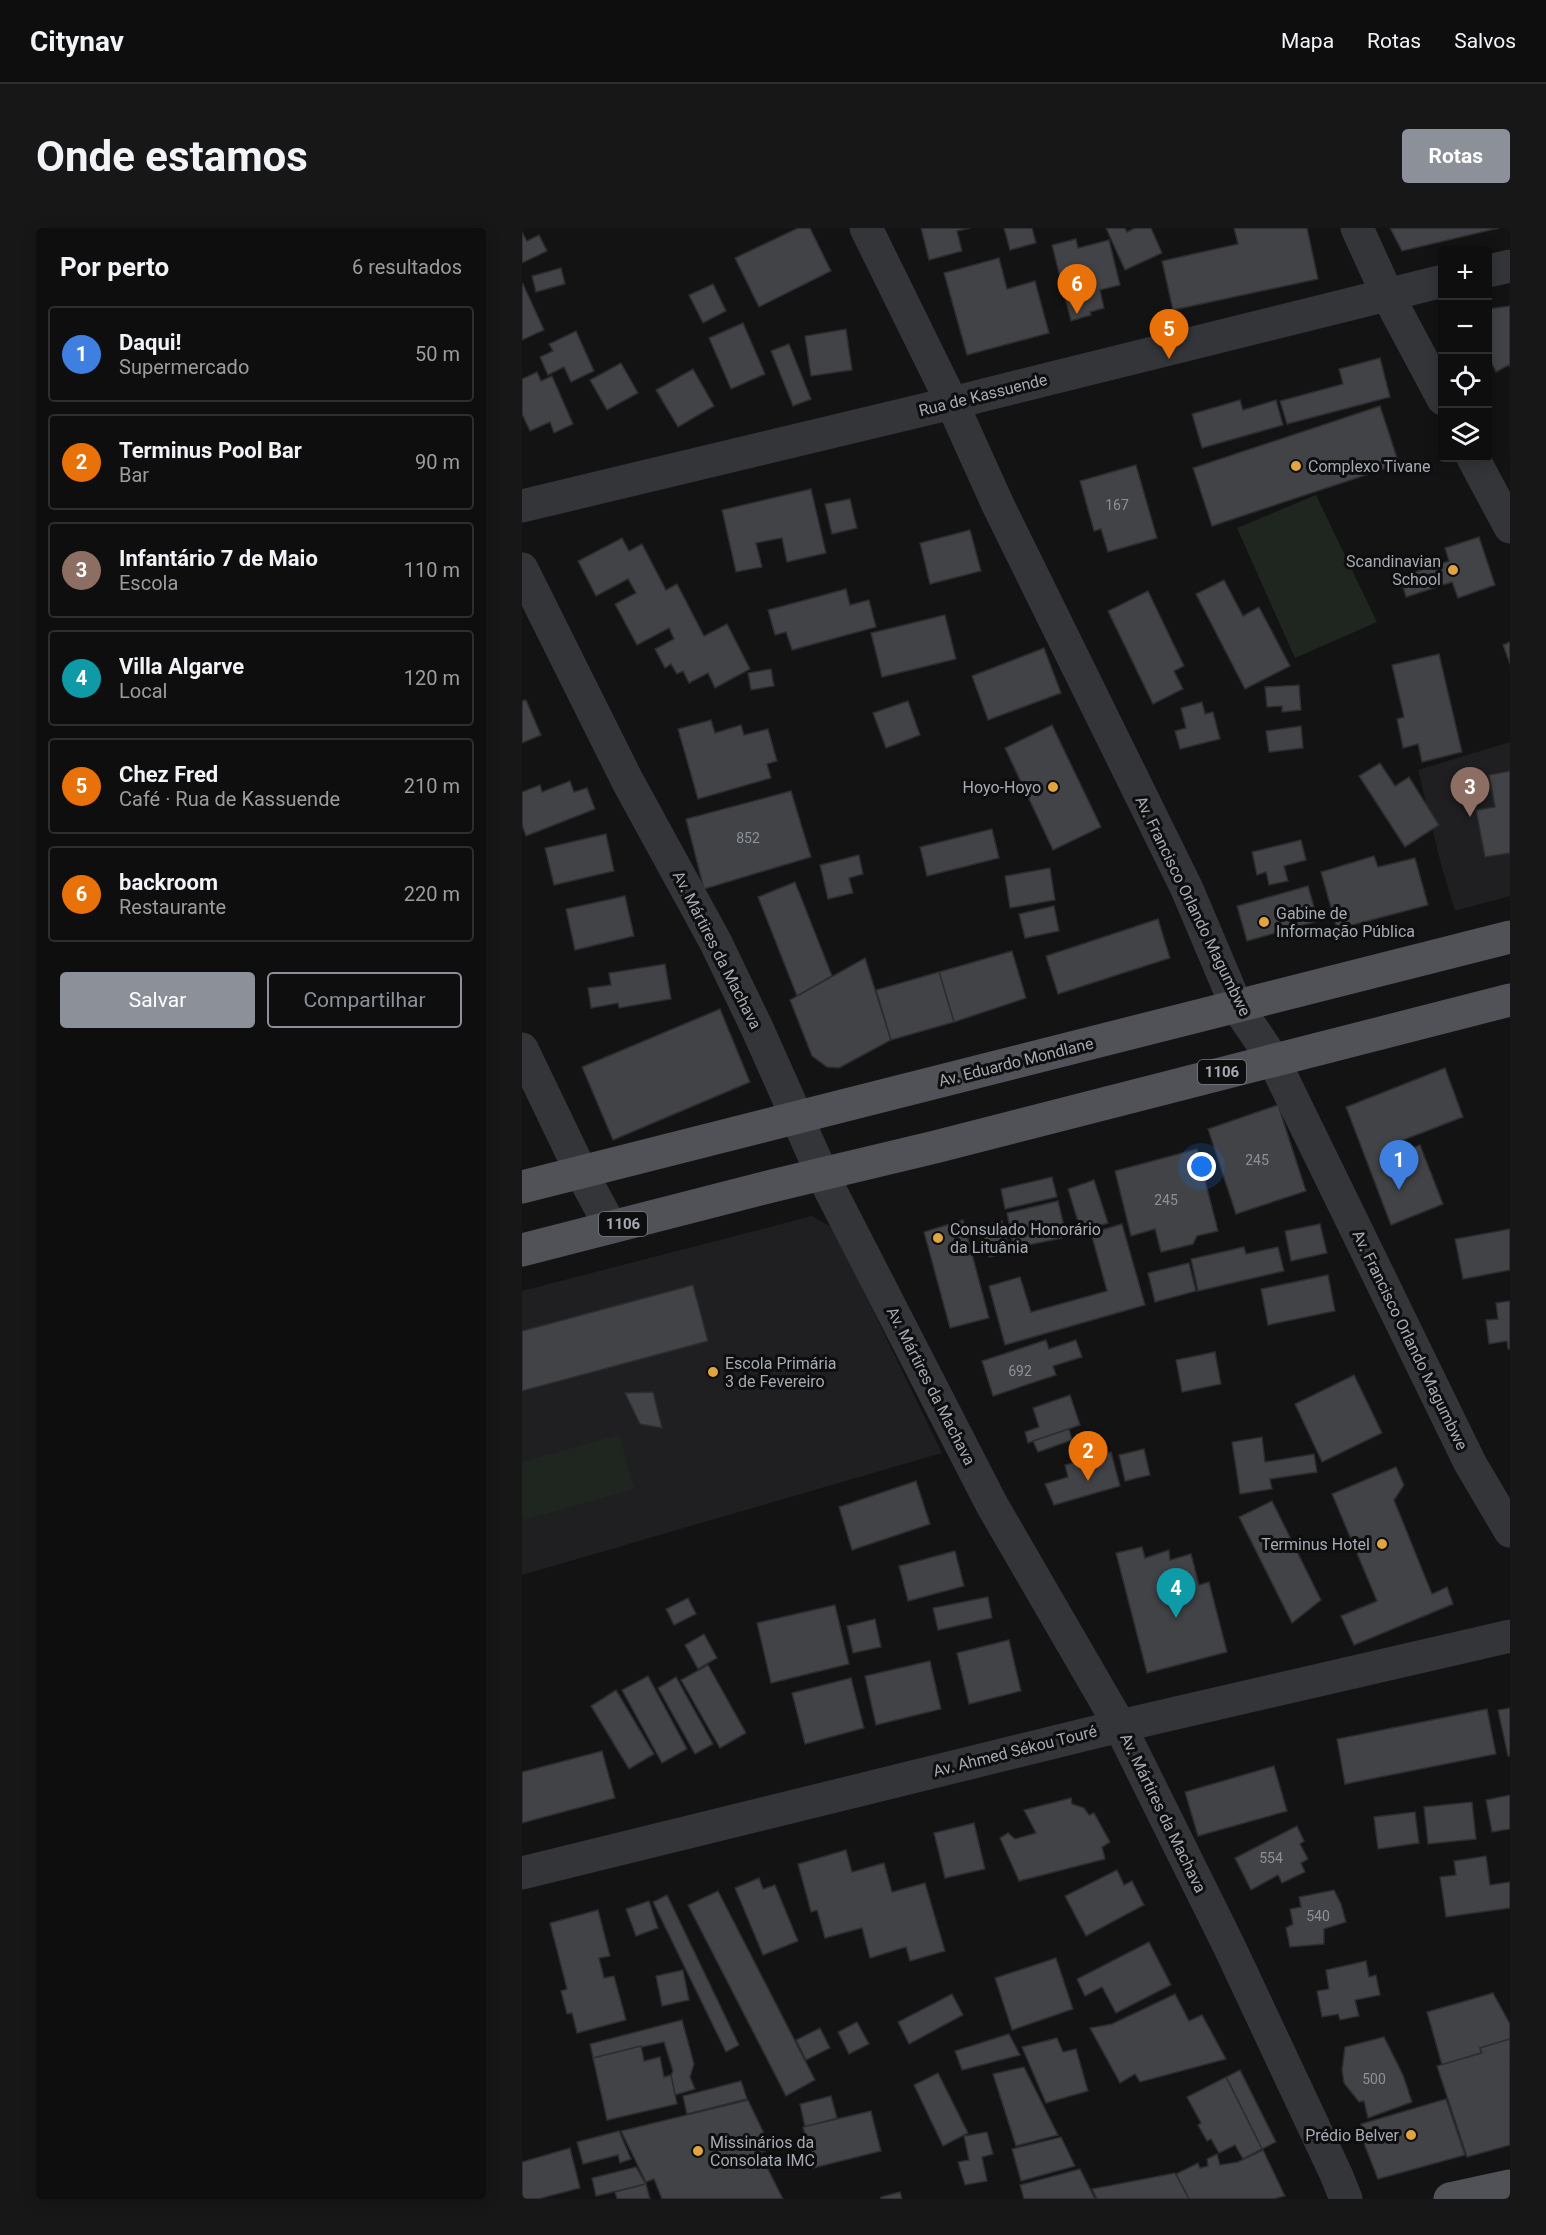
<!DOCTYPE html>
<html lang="pt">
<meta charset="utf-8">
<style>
:root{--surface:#0e0e0f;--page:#171718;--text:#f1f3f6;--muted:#9b9c9e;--line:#2e2e2f;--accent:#8c9099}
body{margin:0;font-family:Roboto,sans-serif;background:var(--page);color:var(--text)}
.controls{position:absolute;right:18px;top:18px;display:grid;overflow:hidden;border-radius:6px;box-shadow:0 3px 15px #0003}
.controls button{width:54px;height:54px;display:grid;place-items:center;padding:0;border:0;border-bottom:2px solid var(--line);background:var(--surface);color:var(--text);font:30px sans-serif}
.you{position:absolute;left:680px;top:939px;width:21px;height:21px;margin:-15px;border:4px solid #fff;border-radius:50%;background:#1a73e8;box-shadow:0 0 0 9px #1a73e833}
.badge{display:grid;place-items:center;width:39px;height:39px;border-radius:50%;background:var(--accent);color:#fff;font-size:20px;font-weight:700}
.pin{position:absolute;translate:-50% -50px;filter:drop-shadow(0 2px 3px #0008)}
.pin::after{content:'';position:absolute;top:32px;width:21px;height:18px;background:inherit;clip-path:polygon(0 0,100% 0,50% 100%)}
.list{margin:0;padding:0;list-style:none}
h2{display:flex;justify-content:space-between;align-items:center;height:78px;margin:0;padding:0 24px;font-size:26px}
h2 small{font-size:20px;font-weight:400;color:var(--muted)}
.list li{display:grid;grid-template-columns:39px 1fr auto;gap:18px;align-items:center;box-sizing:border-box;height:96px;margin:0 12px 12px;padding:0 12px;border:2px solid var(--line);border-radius:6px}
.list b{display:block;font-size:22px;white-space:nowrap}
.list p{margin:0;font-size:20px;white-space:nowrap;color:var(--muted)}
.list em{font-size:20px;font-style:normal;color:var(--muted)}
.actions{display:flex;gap:12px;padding:18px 24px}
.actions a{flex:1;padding:14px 0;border:2px solid var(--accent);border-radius:6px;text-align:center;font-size:21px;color:var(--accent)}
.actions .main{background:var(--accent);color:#fff}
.icon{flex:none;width:33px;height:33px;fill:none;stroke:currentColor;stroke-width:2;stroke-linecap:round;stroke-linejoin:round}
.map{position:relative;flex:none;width:988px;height:1971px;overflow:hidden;border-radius:6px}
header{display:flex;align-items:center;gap:36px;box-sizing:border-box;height:84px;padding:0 30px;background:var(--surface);border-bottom:2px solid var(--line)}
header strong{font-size:28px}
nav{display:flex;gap:33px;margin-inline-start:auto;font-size:21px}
.intro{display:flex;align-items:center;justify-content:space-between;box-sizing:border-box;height:144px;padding:0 36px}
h1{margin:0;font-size:42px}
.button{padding:15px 27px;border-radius:6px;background:var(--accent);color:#fff;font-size:21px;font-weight:700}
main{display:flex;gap:36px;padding:0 36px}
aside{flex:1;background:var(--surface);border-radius:6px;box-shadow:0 3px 15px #0003}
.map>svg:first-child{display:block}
.built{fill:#1f1f21}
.green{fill:#1f2620}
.building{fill:#424347;stroke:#2d2d30;stroke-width:1.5}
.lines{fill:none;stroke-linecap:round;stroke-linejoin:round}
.minor{stroke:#343539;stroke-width:33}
.major{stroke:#505257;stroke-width:33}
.poi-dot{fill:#e1a43e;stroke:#0e0e0f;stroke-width:2}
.labels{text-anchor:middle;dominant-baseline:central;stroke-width:6;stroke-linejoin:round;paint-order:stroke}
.number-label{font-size:14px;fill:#8c9098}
.shield{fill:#0e0e0f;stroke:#787b82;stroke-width:1.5}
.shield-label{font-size:15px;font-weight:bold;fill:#a5aab3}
.street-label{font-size:16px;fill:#a5aab3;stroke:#0e0e0f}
.poi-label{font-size:16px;fill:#a5aab3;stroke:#0e0e0f;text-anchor:start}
</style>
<header>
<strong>Citynav</strong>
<nav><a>Mapa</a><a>Rotas</a><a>Salvos</a></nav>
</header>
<div class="intro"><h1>Onde estamos</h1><a class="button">Rotas</a></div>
<main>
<aside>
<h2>Por perto<small>6 resultados</small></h2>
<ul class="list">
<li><span class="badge" style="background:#3f7fe0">1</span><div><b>Daqui!</b><p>Supermercado</p></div><em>50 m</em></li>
<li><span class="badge" style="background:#e8710a">2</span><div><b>Terminus Pool Bar</b><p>Bar</p></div><em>90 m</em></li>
<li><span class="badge" style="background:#8d6e63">3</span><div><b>Infantário 7 de Maio</b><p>Escola</p></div><em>110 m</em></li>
<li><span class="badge" style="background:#0f9aa8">4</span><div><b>Villa Algarve</b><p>Local</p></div><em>120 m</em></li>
<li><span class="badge" style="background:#e8710a">5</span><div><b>Chez Fred</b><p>Café · Rua de Kassuende</p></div><em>210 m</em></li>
<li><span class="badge" style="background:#e8710a">6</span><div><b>backroom</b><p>Restaurante</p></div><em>220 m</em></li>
</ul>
<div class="actions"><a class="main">Salvar</a><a>Compartilhar</a></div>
</aside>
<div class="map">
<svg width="988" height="1971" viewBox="0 0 988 1971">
<rect width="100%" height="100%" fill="#131314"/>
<!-- built -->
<g class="built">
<path d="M988 514V668L933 683 919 636 896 542Z"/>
<path d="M290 988 311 1000 420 1225 0 1347V1063Z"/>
</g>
<!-- green -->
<g class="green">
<path d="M794 267 855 394 773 430 715 300Z"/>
<path d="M97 1207 112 1261 2 1292 0 1283V1234Z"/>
</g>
<!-- building -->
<g class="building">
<path d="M276 0H288L309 43 237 79 213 30Z"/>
<path d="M399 0H448L435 3 440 23 407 32Z"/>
<path d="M482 0H510L514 15 488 22Z"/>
<path d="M584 0H603L605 4 613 0H629L640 25 603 42Z"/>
<path d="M712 0H785L796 51 651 82 640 33 716 16Z"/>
<path d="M868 0H977L880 23Z"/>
<path d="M0 4 5 13 17 7 25 23 0 35Z"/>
<path d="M554 11 556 20 587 12 598 57 578 62 582 80 568 84 569 87 549 93 530 17Z"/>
<path d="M477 30 485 61 513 53 527 105 445 127 422 45Z"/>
<path d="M39 40 43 56 14 64 10 48Z"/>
<path d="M1 56 22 102 0 112V57Z"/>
<path d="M191 56 204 83 181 95 167 67Z"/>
<path d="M988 78V139L987 137 974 144 966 127V81Z"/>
<path d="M221 95 243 146 209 161 187 110Z"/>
<path d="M324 101 330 142 289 148 283 108Z"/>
<path d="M54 103 72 143 49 154 42 139 26 147 18 129 31 123 27 116Z"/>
<path d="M267 116 289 171 271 178 249 123Z"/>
<path d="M858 130 868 169 765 196 758 173 821 156 817 141Z"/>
<path d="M99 135 116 165 85 182 68 152Z"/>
<path d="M171 141 192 178 156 199 134 162Z"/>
<path d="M15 144 19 153 30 148 51 196 32 205 28 194 8 203 0 186V151Z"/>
<path d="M718 172 721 182 754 172 761 197 680 220 670 186Z"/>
<path d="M858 178 877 236 690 298 671 240Z"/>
<path d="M614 237 635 310 586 324 579 301 572 303 558 253Z"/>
<path d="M289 261 304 325 265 334 260 310 234 315 240 339 214 344 200 282Z"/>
<path d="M328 271 335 300 310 306 303 276Z"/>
<path d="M448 302 459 343 408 356 398 315Z"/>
<path d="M957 309 973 357 936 370 930 354 884 369 878 349 927 333 923 320Z"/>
<path d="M100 310 107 323 120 316 144 362 155 356 182 408 205 396 228 441 193 460 186 445 167 455 161 443 155 446 149 436 143 440 133 421 152 411 147 400 115 417 93 376 114 365 106 351 74 368 56 333Z"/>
<path d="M702 352 721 388 737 379 768 438 723 461 674 366Z"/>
<path d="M324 361 328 377 347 372 354 399 270 422 264 404 253 407 246 382Z"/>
<path d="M626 363 662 438 652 443 661 461 631 476 586 383Z"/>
<path d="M423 387 434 431 360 449 349 405Z"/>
<path d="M988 414V436L981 417Z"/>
<path d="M522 420 539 465 466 492 450 448Z"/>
<path d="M917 426 940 524 900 534 896 516 881 520 875 491 882 489 870 437Z"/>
<path d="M249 441 252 458 229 462 226 445Z"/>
<path d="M777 457 779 482 760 484V478L745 479 743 459Z"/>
<path d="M4 472 19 507 0 515V473Z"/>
<path d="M386 473 398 507 364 520 351 485Z"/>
<path d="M680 474 683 486 691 484 698 511 658 521 653 503 664 500 659 480Z"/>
<path d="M189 492 193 505 219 497 222 507 246 501 255 533 245 536 249 550 176 571 156 501Z"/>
<path d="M530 497 579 599 531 622 483 520Z"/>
<path d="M779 498 781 520 747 524 744 503Z"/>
<path d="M858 535 873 558 887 549 917 597 883 619 837 548Z"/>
<path d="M988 543V625L963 629 954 582 973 579 967 547Z"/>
<path d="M48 553 52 564 65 560 73 581 4 608 0 597V564L18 557 20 564Z"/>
<path d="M269 563 289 629 182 661 164 591Z"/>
<path d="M470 601 477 630 405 648 398 619Z"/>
<path d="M84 606 92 643 32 657 23 620Z"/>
<path d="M779 612 784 632 762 638 766 653 747 657 744 644 735 647 730 624Z"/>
<path d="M337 627 341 646 327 650 331 665 306 671 298 637Z"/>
<path d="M852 628 856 639 893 630 906 677 815 701 799 644Z"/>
<path d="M528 640 533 672 488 680 483 648Z"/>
<path d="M273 654 310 748 275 768 236 669Z"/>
<path d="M786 658 796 693 725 713 715 678Z"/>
<path d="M103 668 112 708 53 722 44 681Z"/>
<path d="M532 678 537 703 503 710 497 686Z"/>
<path d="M636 691 648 730 536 766 524 728Z"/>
<path d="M490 723 504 770 432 794 417 744Z"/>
<path d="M343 730 369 812 317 840 305 839 290 828 268 772Z"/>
<path d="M143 736 149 771 97 780 96 775 69 780 66 760 89 757 87 745Z"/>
<path d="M417 744 432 794 369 812 354 762Z"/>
<path d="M198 781 228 854 91 912 60 839Z"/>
<path d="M923 840 941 889 871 916 875 926 898 917 921 976 869 997 824 879Z"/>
<path d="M756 877 784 963 714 986 686 901Z"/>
<path d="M675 921 696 1003 675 1008 671 1016 639 1024 633 1001 609 1008 593 943Z"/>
<path d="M530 949 535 969 483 981 479 961Z"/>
<path d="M572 952 586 995 559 1003 546 961Z"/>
<path d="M536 973 544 1006 540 1010 492 1020 485 985Z"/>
<path d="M441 992 467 1090 428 1100 402 1004Z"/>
<path d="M480 993 488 1024 467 1029 460 998Z"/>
<path d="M600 996 623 1077 483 1117 467 1058 498 1049 509 1084 585 1063 569 1005Z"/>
<path d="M798 996 805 1025 769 1033 763 1003Z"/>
<path d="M988 1001V1042L941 1051 933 1011Z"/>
<path d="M722 1019 724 1026 756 1019 762 1043 676 1063 669 1031Z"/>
<path d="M667 1035 674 1063 633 1074 626 1045Z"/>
<path d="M806 1047 813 1083 746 1097 739 1061Z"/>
<path d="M171 1057 186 1113 0 1163V1103Z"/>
<path d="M988 1073V1121H986L985 1113 967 1116 964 1092 976 1091 974 1075Z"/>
<path d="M524 1112 527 1121 554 1112 560 1129 531 1138 534 1147 471 1168 460 1133Z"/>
<path d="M693 1124 699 1156 660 1164 654 1132Z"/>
<path d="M832 1147 860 1205 800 1234 773 1176Z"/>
<path d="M131 1164 140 1200 118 1196 103 1165Z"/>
<path d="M548 1167 558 1197 506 1215 503 1204 517 1199 511 1180Z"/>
<path d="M547 1201 550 1212 516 1224 511 1213Z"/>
<path d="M740 1209 743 1234 792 1226 795 1244 748 1251 750 1261 718 1266 710 1214Z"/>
<path d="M622 1221 628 1247 603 1253 597 1227Z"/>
<path d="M589 1224 598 1258 532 1277 523 1256 546 1249 543 1237Z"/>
<path d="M874 1239 882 1257 872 1272 910 1366 925 1359 931 1376 832 1417 819 1388 855 1373 810 1266Z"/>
<path d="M394 1253 408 1296 330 1322 317 1279Z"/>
<path d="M750 1273 799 1372 770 1395 717 1289Z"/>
<path d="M620 1319 623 1330 647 1322 648 1332 669 1326 677 1357 687 1354 705 1424 625 1445 594 1325Z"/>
<path d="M433 1323 442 1358 386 1373 377 1338Z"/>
<path d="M466 1369 470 1390 416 1402 411 1380Z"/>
<path d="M166 1370 174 1386 152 1397 144 1381Z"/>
<path d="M313 1377 327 1436 249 1455 235 1395Z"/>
<path d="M353 1391 359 1419 331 1425 325 1398Z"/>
<path d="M182 1406 195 1430 176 1441 163 1417Z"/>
<path d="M487 1412 499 1463 447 1476 435 1425Z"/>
<path d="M408 1433 419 1481 354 1497 343 1448Z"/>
<path d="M186 1437 224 1505 198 1520 159 1452Z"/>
<path d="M126 1448 165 1521 140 1535 100 1462Z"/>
<path d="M154 1449 191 1516 173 1526 136 1460Z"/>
<path d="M329 1450 342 1500 283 1516 270 1465Z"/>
<path d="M94 1462 132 1526 107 1541 69 1478Z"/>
<path d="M988 1480V1528H986L976 1482Z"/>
<path d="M965 1481 974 1526 823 1556 815 1511Z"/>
<path d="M80 1523 93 1570 0 1595V1544Z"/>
<path d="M752 1538 765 1583 676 1608 663 1564Z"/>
<path d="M988 1567V1601L970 1604 964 1572Z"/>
<path d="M549 1570 550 1576 562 1580 567 1587 572 1585 588 1614 580 1619 583 1631 497 1653 478 1610 486 1605 493 1611 514 1605 502 1582Z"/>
<path d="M950 1574 954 1611 906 1616 902 1579Z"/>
<path d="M893 1584 897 1615 856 1621 852 1589Z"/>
<path d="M452 1595 463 1641 423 1650 412 1605Z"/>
<path d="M775 1598 782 1613 778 1616 786 1631 779 1635 783 1644 760 1655 756 1647 729 1662 713 1630Z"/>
<path d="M324 1622 330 1644 362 1635 370 1664 403 1655 423 1723 388 1733 384 1719 348 1730 340 1700 303 1710 295 1682 289 1684 276 1636Z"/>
<path d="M964 1628 968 1657 988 1654V1680L924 1689 918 1649 934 1647 932 1633Z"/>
<path d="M595 1642 602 1657 610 1653 622 1677 564 1708 543 1668Z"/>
<path d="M237 1650 241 1661 253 1657 276 1713 241 1727 213 1660Z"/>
<path d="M812 1662 819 1676 824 1694 802 1701V1716L768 1719 764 1700 771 1696 768 1681 779 1679 777 1669Z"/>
<path d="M196 1663 293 1852 264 1868 166 1677Z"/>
<path d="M145 1667 217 1817 204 1824 131 1674Z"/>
<path d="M127 1673 136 1700 114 1708 104 1681Z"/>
<path d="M76 1682 88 1728 77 1730 82 1750 92 1748 104 1792 55 1805 50 1785 45 1786 39 1763 45 1761 28 1695Z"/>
<path d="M627 1714 649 1757 594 1785 580 1759 563 1768 555 1751Z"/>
<path d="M534 1730 551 1781 490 1802 473 1750Z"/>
<path d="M844 1733 847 1749 854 1747 858 1767 833 1772 837 1788 818 1792 816 1786 800 1789 795 1763 807 1761 804 1742Z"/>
<path d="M161 1742 167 1772 140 1778 134 1748Z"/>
<path d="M971 1765 988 1796V1811L958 1820 959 1825 920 1837 905 1784Z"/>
<path d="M430 1766 441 1787 387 1816 376 1794Z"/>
<path d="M653 1766 667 1793 680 1787 704 1831 618 1854 613 1846 598 1855 568 1800 590 1796Z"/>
<path d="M160 1792 172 1836 168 1849 173 1861 153 1867 149 1847 151 1843 142 1814 71 1830 68 1816Z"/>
<path d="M335 1794 347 1816 327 1826 316 1804Z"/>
<path d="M298 1800 308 1820 284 1832 274 1812Z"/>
<path d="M487 1806 498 1827 440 1842 433 1823Z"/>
<path d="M862 1809 881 1847 890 1874 846 1890 842 1873 837 1874 822 1855 820 1842 823 1819Z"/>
<path d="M535 1810 541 1824 554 1821 566 1863 524 1875 500 1819Z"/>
<path d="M988 1811V1917L945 1929 915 1838 960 1825 958 1820Z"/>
<path d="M119 1818 122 1833 138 1829 142 1849 149 1847 155 1876 85 1892 71 1830Z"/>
<path d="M502 1839 536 1907 494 1918 471 1846Z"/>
<path d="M718 1842 754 1914 740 1921 704 1849Z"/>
<path d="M416 1845 446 1905 421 1918 392 1857Z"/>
<path d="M704 1849 740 1921 721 1931 713 1917 697 1925 689 1911 685 1913 676 1897 679 1895 665 1869Z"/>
<path d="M219 1853 225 1871 165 1886 161 1868Z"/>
<path d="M309 1868 315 1890 283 1899 278 1876Z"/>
<path d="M924 1871 943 1927 856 1951 843 1918 839 1896Z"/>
<path d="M226 1872 249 1920 238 1925 261 1971H140L132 1951 124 1954 99 1903Z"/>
<path d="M349 1883 359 1923 291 1940 281 1899Z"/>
<path d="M97 1903 109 1931 98 1935 96 1927 61 1936 55 1914Z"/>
<path d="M465 1904 471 1926 460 1929 465 1953 443 1957 436 1934 447 1932 442 1908Z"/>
<path d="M539 1909 553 1938 499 1953 490 1921Z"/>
<path d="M48 1920 58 1960 16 1971H0V1934Z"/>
<path d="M741 1922 763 1968 751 1971H667L654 1946 676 1935 678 1940 686 1938 685 1931 695 1926 698 1937 716 1934Z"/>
<path d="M114 1939 124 1956 74 1968 70 1950Z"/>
<path d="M558 1941 573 1971H502L498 1957Z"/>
<path d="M653 1945 667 1971H575L570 1961Z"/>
<path d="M124 1956 128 1971H95L93 1964Z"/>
<path d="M378 1964 380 1971H359V1969Z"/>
</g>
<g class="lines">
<!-- minor -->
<g class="minor">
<path d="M344 0 430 175 476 277 665 661 714 777 751 831 948 1235 988 1303"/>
<path d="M835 0 865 66 921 171"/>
<path d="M966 43 988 38"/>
<path d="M951 230 988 299"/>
<path d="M0 278 430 175 921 53"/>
<path d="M0 341 105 552 193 713 235 800 300 946 470 1277 598 1498 707 1718 814 1946 824 1971"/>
<path d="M0 821 59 944 89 999"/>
<path d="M0 1645 598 1498 988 1408"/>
</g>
<!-- major -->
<g class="major">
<path d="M0 959 988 709"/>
<path d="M0 1022 254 957 413 919 988 772"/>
<path d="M928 1971 988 1958"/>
</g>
</g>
<!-- markers -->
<g class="poi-dot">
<circle cx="774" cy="238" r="6"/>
<circle cx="931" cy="342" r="6"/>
<circle cx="531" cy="559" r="6"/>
<circle cx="742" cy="694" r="6"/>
<circle cx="416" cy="1010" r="6"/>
<circle cx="191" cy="1144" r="6"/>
<circle cx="860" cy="1316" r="6"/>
<circle cx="889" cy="1907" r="6"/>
<circle cx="176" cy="1923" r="6"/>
</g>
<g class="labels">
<!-- number labels -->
<g class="number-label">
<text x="595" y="277">167</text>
<text x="226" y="610">852</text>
<text x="735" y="932">245</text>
<text x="644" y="972">245</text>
<text x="498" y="1143">692</text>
<text x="749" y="1630">554</text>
<text x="796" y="1688">540</text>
<text x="852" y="1851">500</text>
</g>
<!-- shield labels -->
<g class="shield">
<rect x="676" y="832" width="48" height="24" rx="4.5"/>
<rect x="77" y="984" width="48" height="24" rx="4.5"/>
</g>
<g class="shield-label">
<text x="700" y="844">1106</text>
<text x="101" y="996">1106</text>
</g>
<!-- street labels -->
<g class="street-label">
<text transform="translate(461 167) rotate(-14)">Rua de Kassuende</text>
<text transform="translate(671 678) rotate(64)">Av. Francisco Orlando Magumbwe</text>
<text transform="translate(195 722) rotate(63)">Av. Mártires da Machava</text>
<text transform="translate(494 834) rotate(-14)">Av. Eduardo Mondlane</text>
<text transform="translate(888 1112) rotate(64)">Av. Francisco Orlando Magumbwe</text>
<text transform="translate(409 1158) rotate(63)">Av. Mártires da Machava</text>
<text transform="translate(493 1523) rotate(-14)">Av. Ahmed Sékou Touré</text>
<text transform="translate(641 1585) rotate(64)">Av. Mártires da Machava</text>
</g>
<!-- poi labels -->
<g class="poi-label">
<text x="786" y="238">Complexo Tivane</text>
<text x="919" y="333" text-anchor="end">Scandinavian<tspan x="919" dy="18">School</tspan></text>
<text x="519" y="559" text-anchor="end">Hoyo-Hoyo</text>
<text x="754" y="685">Gabine de<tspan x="754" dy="18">Informação Pública</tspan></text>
<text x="428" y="1001">Consulado Honorário<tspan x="428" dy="18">da Lituânia</tspan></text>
<text x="203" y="1135">Escola Primária<tspan x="203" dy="18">3 de Fevereiro</tspan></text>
<text x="848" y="1316" text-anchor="end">Terminus Hotel</text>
<text x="877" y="1907" text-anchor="end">Prédio Belver</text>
<text x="188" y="1914">Missinários da<tspan x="188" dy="18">Consolata IMC</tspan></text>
</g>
</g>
</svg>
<div class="controls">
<button>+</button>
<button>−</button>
<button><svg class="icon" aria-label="locate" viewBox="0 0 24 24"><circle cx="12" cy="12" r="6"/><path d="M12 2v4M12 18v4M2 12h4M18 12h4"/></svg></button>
<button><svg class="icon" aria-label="layers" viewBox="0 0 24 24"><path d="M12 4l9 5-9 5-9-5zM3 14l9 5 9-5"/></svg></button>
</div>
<div class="you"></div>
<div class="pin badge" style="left:877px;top:962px;background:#3f7fe0">1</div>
<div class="pin badge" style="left:566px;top:1253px;background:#e8710a">2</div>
<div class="pin badge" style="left:948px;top:589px;background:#8d6e63">3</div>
<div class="pin badge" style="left:654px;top:1390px;background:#0f9aa8">4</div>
<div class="pin badge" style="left:647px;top:131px;background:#e8710a">5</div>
<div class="pin badge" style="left:555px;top:86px;background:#e8710a">6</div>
</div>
</main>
